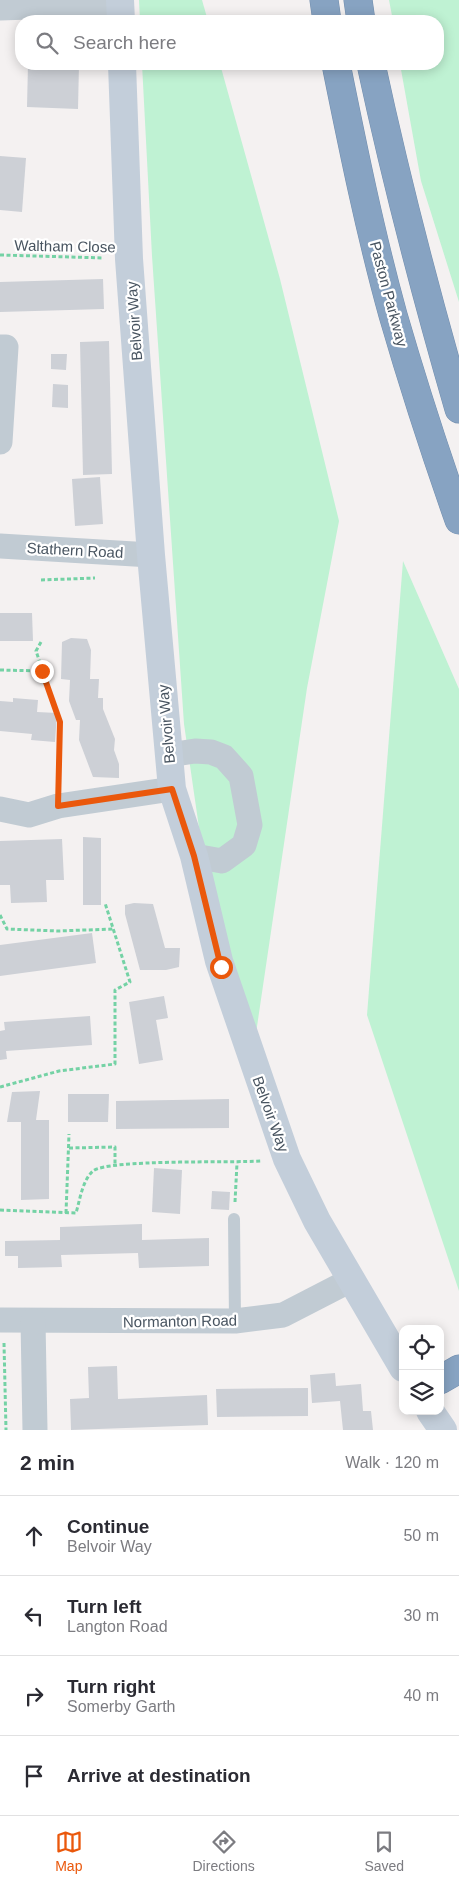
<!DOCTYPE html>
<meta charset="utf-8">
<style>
:root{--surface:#fff;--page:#f7f7f7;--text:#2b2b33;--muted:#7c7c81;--line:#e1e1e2;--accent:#ea580c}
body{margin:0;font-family:Helvetica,sans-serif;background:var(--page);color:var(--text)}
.controls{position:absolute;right:15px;bottom:15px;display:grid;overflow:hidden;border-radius:10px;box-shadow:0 2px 12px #0003}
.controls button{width:45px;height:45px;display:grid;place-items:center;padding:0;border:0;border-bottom:1px solid var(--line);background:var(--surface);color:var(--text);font:25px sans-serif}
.stop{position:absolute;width:15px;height:15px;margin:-11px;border:4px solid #ea580c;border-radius:50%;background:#fff}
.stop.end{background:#ea580c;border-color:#fff;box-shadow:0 1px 5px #0008}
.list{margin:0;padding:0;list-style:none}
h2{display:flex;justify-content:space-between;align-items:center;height:65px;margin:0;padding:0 20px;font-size:21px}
h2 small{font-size:16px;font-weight:400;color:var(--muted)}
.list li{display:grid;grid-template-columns:32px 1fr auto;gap:15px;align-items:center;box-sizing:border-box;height:80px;padding:0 20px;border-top:1px solid var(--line)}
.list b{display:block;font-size:19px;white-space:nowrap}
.list p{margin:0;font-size:16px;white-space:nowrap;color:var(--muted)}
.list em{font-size:16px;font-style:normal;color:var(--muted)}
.icon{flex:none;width:28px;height:28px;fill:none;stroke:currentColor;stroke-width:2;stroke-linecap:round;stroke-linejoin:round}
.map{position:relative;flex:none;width:459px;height:1430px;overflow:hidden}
.search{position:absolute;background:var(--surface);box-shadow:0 2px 12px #0003;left:15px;right:15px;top:15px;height:55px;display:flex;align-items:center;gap:12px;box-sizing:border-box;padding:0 18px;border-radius:20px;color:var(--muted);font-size:19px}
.sheet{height:385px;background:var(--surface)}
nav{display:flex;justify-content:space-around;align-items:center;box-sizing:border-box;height:70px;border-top:1px solid var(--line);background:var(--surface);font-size:14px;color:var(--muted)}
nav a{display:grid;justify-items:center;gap:2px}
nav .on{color:var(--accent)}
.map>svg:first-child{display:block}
.green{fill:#bff2d3}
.building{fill:#cdd0d6}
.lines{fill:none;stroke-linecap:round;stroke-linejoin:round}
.highway-casing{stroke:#728eae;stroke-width:29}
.path{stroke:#74d2a5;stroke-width:3;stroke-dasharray:4 2.5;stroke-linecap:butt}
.lane{stroke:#c1cbd3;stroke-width:12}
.street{stroke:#c1cbd3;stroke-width:25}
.secondary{stroke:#c3ceda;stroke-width:28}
.highway{stroke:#87a3c2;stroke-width:28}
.route{stroke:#ea580c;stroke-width:6}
.labels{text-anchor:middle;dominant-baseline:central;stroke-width:4.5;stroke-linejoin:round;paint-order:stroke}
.street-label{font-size:15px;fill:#485460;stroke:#fff}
</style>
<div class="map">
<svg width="459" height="1430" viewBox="0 0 459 1430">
<rect width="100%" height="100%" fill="#f4f1f1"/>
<!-- green -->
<g class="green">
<path d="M139 0H202L208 21H140Z"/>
<path d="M389 0H459V302L421 181 400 64H438V21H393Z"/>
<path d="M142 64H220L280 279 339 521 307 688 255 1040 206 876 184 724 152 256Z"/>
<path d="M403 561 459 689V1291L367 1015Z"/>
</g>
<!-- building -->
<g class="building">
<path d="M28 64H79L78 109 27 107Z"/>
<path d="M0 156 26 158 22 212 0 210Z"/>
<path d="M103 279 104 309 0 312V282Z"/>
<path d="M109 341 112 474 83 475 80 342Z"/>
<path d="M51 354H67L66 370 51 369Z"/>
<path d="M53 384 68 385V408L52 407Z"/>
<path d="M100 477 103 524 75 526 72 479Z"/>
<path d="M0 613H32L33 641H0Z"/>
<path d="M71 638 87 639 91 650 90 679H99L98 698H103V709L115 739 114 750 119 764V778L93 777 79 740 80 720H76L69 701 70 680 61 679 62 642Z"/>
<path d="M13 698 38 700 37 712 57 713 55 742 31 740 32 734 0 731V701L13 702Z"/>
<path d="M83 837 101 838V905H83Z"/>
<path d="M62 839 64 880H46L47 902 11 903 10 885H0V841Z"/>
<path d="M134 903 153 904 165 948H180L179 967 166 970H140L125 914V905Z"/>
<path d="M92 933 96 963 0 976V945Z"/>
<path d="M164 996 168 1018 156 1020 163 1060 139 1064 129 1002Z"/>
<path d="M90 1016 92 1045 6 1051 7 1059 0 1060V1031L5 1030 4 1022Z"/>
<path d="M40 1091 36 1120H49V1199L21 1200V1122H7L12 1092Z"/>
<path d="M68 1094H109L108 1122H68Z"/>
<path d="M229 1099V1128L116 1129V1101Z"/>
<path d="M154 1168 182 1170 180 1214 152 1212Z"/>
<path d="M212 1191 230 1192 229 1210 211 1209Z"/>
<path d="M142 1224V1240L209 1238V1266L139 1268 138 1253 61 1255 62 1267 18 1268V1256H5V1241L60 1240V1227Z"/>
<path d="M117 1366 118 1399 207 1395 208 1425 71 1430 70 1399 89 1398 88 1367Z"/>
<path d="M335 1373 336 1386 361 1384 363 1411H371L373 1430H343L340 1401 312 1403 310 1375Z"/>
<path d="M308 1388V1416L217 1417 216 1389Z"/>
</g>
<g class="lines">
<defs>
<g id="highway">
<path d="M324 0 327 21"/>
<path d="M358 0 361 21"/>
<path d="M336 64C353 148 370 232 393 315 413 384 435 452 459 520"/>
<path d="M371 64C396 180 426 295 459 409"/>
<path d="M440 1380 459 1369"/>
</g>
</defs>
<!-- highway casing -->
<use href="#highway" class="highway-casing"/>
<!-- path -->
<g class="path">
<path d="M0 255 104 258"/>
<path d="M41 580 95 578"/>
<path d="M41 642 36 651 60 722 58 783"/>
<path d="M0 670 43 671"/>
<path d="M0 915 7 929 58 931 113 929"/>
<path d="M0 1087 59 1071 115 1064V990L130 982 105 903"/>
<path d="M69 1148 115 1147V1166"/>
<path d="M235 1202 237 1163"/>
<path d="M0 1210 76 1213C80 1200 82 1181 93 1171 108 1159 233 1163 261 1161"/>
<path d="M66 1213 69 1134"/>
<path d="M4 1343 6 1430"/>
</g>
<!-- lane -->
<path class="lane" d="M234 1219 235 1321"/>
<!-- street -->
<g class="street">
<path d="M0 8 120 4"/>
<path d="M0 347H6L0 442"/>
<path d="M0 546 151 555"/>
<path d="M169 755 195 751 211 752 224 757 241 776 250 825 244 845 222 861 194 856"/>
<path d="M0 809 29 815 58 806 172 789"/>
<path d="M0 1320 235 1321 283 1315 351 1280"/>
<path d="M33 1321 35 1430"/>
</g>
<!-- secondary -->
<g class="secondary">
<path d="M120 0 121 21"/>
<path d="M122 64 129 259 151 555 172 789 194 856 219 961 287 1159 317 1221 403 1368"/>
<path d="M430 1411 443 1430"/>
</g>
<!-- highway -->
<use href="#highway" class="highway"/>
</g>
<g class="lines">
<!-- route -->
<path class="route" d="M42 671 60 722 58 806 172 789 194 856 221 967"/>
</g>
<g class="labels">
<!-- street labels -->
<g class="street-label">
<text transform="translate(65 246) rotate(1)">Waltham Close</text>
<text transform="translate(389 294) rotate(75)">Paston Parkway</text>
<text transform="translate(134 321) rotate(-94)">Belvoir Way</text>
<text transform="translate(75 550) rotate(3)">Stathern Road</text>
<text transform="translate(166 724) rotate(-95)">Belvoir Way</text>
<text transform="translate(271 1114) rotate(70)">Belvoir Way</text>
<text transform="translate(180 1321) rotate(-1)">Normanton Road</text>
</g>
</g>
</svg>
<div class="controls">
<button><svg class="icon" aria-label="locate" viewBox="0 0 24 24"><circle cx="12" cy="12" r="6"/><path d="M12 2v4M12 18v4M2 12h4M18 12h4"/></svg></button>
<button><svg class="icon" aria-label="layers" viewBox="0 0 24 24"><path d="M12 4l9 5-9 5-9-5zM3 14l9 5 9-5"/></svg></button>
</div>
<div class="stop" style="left:221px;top:967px"></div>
<div class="stop end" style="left:42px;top:671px"></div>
<div class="search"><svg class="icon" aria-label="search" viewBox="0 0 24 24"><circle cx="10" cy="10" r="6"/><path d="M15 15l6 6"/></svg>Search here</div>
</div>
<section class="sheet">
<h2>2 min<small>Walk · 120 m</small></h2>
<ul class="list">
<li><svg class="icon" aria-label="ahead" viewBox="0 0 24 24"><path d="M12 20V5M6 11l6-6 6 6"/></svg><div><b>Continue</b><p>Belvoir Way</p></div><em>50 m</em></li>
<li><svg class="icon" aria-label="left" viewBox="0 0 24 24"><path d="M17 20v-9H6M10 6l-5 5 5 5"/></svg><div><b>Turn left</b><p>Langton Road</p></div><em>30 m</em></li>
<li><svg class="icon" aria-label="right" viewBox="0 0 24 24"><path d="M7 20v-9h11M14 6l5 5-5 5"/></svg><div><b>Turn right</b><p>Somerby Garth</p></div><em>40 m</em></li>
<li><svg class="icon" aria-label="arrive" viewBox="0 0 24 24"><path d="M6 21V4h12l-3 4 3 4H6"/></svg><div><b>Arrive at destination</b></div></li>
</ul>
</section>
<nav>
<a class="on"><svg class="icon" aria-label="map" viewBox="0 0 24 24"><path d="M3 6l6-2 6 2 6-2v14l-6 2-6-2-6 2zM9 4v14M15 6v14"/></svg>Map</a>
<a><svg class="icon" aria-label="directions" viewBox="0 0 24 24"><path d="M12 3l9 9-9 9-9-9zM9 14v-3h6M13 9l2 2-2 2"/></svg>Directions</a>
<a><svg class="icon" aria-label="saved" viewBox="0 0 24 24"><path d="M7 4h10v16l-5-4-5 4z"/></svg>Saved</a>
</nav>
